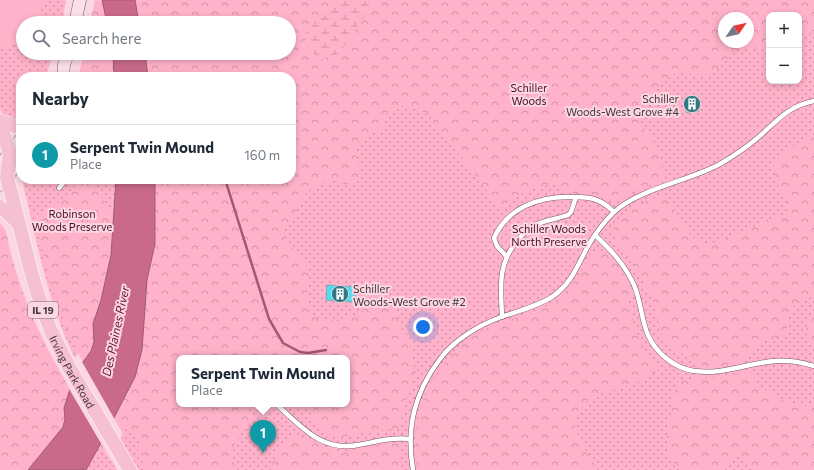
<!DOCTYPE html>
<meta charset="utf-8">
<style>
:root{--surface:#fff;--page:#f6f6f7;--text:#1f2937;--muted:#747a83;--line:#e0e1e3;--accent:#327983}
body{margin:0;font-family:Commissioner,sans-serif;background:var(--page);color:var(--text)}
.controls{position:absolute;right:12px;top:12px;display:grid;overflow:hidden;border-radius:8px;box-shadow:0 2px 6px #0003}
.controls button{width:36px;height:36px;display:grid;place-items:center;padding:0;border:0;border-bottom:1px solid var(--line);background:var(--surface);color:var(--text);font:20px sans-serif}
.compass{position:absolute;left:718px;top:12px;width:36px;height:36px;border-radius:50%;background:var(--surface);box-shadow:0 2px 6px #0003;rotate:56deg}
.you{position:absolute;left:423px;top:327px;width:14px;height:14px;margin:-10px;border:3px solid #fff;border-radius:50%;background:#1a73e8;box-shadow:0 0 0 6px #1a73e833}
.badge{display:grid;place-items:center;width:26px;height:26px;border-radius:50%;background:var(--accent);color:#fff;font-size:13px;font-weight:700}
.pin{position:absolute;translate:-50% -33px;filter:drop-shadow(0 1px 2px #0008)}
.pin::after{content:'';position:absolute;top:21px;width:14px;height:12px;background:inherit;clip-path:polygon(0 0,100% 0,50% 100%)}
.popup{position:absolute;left:176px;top:355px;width:174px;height:52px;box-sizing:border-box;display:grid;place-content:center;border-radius:8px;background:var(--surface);filter:drop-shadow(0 1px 3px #0005);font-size:13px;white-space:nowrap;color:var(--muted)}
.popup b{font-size:15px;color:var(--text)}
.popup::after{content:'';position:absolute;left:50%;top:100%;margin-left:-8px;border:8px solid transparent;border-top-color:var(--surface)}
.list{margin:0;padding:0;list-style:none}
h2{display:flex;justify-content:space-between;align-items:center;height:52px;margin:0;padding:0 16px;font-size:17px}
h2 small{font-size:13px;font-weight:400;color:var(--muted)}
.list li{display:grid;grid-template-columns:26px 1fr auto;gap:12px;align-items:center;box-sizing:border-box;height:60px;padding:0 16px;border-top:1px solid var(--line)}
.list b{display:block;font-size:15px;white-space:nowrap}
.list p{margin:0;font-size:13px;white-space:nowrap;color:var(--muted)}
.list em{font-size:13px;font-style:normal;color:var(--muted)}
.icon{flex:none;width:22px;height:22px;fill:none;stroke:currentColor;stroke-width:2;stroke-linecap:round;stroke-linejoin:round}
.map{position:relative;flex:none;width:814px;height:470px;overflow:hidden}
.search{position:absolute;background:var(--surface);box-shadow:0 2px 6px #0003;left:16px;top:16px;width:280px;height:44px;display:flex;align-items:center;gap:10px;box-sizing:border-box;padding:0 14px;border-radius:22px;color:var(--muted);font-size:15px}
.panel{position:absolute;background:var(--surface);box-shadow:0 2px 6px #0003;left:16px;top:72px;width:280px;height:112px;border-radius:16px}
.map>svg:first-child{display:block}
.green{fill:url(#green-dots);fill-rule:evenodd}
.forest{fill:url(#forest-crowns);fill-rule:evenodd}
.wetland{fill:url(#wetland-marsh)}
.pitch{fill:#ffb2c9}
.water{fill:#c96a8a;stroke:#a15a72}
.pier{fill:#fbd7e1}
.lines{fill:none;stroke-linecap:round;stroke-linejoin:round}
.stream{stroke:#a15a72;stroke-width:2.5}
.building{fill:#49e0f3;stroke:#86abb1}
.lane-casing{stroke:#795b64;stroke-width:5.5}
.secondary-casing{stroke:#795b64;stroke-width:13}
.primary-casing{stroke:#fff;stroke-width:15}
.lane{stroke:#fff;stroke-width:4.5}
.secondary{stroke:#fae0e8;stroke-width:12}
.primary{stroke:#f5c1d1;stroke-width:14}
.labels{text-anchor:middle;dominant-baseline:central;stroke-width:4;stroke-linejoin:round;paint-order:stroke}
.shield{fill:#fbd7e1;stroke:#7b666c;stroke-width:1}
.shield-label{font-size:10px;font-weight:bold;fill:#44363a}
.park-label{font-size:11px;fill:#4b0e27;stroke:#fbd7e1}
.poi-label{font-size:11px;fill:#44363a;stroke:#fbd7e1;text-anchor:end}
.street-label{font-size:11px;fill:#44363a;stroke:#fbd7e1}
.water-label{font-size:12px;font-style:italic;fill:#6b1239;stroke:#fbd7e1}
</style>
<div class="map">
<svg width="814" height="470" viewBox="0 0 814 470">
<defs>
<pattern id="green-dots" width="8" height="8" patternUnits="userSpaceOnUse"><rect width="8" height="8" fill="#ffb2c9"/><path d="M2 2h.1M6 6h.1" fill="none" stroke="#d092a4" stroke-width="1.8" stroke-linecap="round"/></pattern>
<pattern id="forest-crowns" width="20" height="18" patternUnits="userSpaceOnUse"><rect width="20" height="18" fill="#ffb2c9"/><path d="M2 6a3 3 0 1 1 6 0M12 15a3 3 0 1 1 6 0" fill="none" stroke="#d092a4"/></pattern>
<pattern id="wetland-marsh" width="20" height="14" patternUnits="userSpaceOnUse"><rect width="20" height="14" fill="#ffb2c9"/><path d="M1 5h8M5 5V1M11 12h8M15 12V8" fill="none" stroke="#d092a4"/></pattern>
</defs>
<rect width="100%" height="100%" fill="#fbd7e1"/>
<!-- green -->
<g class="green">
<path d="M0 0H66L62 23H23V53H54L45 77H21V118L18 121 3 115 0 108Z"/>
<path d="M135 0H814V470H138L120 438 123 434 114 418 135 377 155 244V179H291V77H148L145 53H289V23H139ZM769 15H799V81H769ZM724 18H748V42H724ZM179 358H347V404H179Z"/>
<path d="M23 179H116L111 255 88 354 83 362 78 353 75 358C48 304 38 246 24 188Z"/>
<path d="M101 443 117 470H86Z"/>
</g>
<!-- forest -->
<g class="forest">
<path d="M95 0 102 1 107 23H90Z"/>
<path d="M135 0H814V35L806 32H799V15H769V48C754 53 750 41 736 50L714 73 705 75 676 73 650 94 640 110V122L657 147 664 175 662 182 648 186 617 201H609L600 197 591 195 560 192 559 184C536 185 517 194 500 209L472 170 442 134 431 116 417 109 401 106 393 109 385 115 383 126 380 130 365 137 358 142C357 145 356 149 356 152 356 166 365 173 353 185L344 184 336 180 321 184 308 191 299 203 295 218 284 231C286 245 302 254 307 267 311 278 305 290 308 301 309 305 310 312 313 315 320 324 348 319 357 314 360 313 364 309 366 306 370 301 370 292 374 286L384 290 410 343 412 361 417 375C407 391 403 409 400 428L375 431 341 437 328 434 309 417 315 409 309 404H347V358H179V404H241L255 416C242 431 226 449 236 470H147C145 465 141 461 139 456 135 444 145 443 131 430L125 429 123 434 114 418 135 377 142 350 147 280 155 244V179H291V77H148L145 53H289V23H139ZM724 18H748V42H724Z"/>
<path d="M84 53H113L114 77H78Z"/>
<path d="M814 135V299C795 291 788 317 787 330L781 337 764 341 755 351 748 352 746 361C730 366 714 369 698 367L697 360C652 344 663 328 650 291H647L641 277 613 235 612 231C621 214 645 197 664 196L670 202 691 236 705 245C716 243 738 234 749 229 762 223 767 218 781 217L787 210 786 201 782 191 777 184 773 167 780 154Z"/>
<path d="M80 179H90L106 204 113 219 111 255 101 300 93 324 94 342 91 351 83 362C57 316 46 267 34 216 54 207 67 197 80 179Z"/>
<path d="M0 223C8 230 8 244 11 254 24 303 44 345 70 389L64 408 65 419 63 427 28 470H0Z"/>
<path d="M597 250C615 251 627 280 634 294L628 300C634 326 639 351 661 368 653 374 644 379 635 383 622 389 606 390 594 397 583 402 572 416 576 429 579 440 591 460 597 470H418C406 412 438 349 494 325 515 317 537 314 556 300 573 287 582 271 591 252Z"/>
<path d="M814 315V348C802 342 806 323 814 315Z"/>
<path d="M747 370 753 375 758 385 779 398 791 404 805 406 814 404V470H754C748 462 744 455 734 456L729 461 724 470H683L676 466 669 455 667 447V433L670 419 672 398 679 379 690 383 696 377C717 379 728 378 747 370Z"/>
<path d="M298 434H303L309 439 327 449 343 452 381 444H399V453L402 470H270C274 456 285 440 298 434Z"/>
</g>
<!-- wetland -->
<path class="wetland" d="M340 0H379L358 25 351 37 338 54 322 59 310 51 304 36 317 19Z"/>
<!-- pitch -->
<path class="pitch" d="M0 0H48L38 16 32 23H23V33L12 43 0 50Z"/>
<!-- water -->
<g class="water">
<path d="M102 0H135L139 23H107Z"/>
<path d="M113 53H145L148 77H114Z"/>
<path d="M116 179H155V244L147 280 142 350 135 377 101 443 86 470H28L63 427 65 419 64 408 70 389 83 362 91 351 94 342 93 324 101 300 111 255Z"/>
</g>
<!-- pier -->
<path class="pier" d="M81 360 115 420 102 445 68 387Z"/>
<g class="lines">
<!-- stream -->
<g class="stream">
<path d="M139 77 154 75 165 77"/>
<path d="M225 179 269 319 283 343 300 352 308 353 326 350"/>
</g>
</g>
<!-- building -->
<g class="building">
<path d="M696 96 699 111 687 113 685 98Z"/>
<path d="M327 285 355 287V302L326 300Z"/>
</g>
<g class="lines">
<defs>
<g id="lane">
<path d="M59 188 67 179"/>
<path d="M595 235C611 250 625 265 634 285 641 301 641 319 648 335 656 353 674 368 694 371 722 375 748 363 775 361 789 360 801 362 814 366"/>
<path d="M506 256 497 246 494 238C508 207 540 196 572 197 590 197 600 198 614 212"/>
<path d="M502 317C501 287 497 265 517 241 522 235 528 228 535 225 545 220 557 219 568 215L571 212 576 197"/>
<path d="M276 404C301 426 321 452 358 445 375 442 392 437 410 439"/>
<path d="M413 470C406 428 414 393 440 359 454 340 479 325 501 317 518 311 536 307 552 297 572 283 577 266 588 246 595 234 604 222 613 213 638 189 689 181 720 164 732 157 744 149 755 140 776 123 785 107 814 101"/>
</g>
<g id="secondary">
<path d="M75 23 80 0"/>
<path d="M63 77 64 65 68 53"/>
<path d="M0 165 21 139"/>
<path d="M0 185 7 177 21 158"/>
</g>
<g id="primary">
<path d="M0 121 15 126H21"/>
<path id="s1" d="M0 123 10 154 7 177 33 279 42 307 51 331 69 367 130 470"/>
<path d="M0 207 8 213 19 224"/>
</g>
</defs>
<!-- lane casing -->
<use href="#lane" class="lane-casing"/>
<!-- secondary casing -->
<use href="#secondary" class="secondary-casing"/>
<!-- primary casing -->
<use href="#primary" class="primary-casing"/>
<!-- lane -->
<use href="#lane" class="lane"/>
<!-- secondary -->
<use href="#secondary" class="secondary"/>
<!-- primary -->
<use href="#primary" class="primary"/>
</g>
<!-- icons -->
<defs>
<symbol id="building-disc" viewBox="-11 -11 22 22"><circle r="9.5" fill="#327983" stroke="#fbd7e1"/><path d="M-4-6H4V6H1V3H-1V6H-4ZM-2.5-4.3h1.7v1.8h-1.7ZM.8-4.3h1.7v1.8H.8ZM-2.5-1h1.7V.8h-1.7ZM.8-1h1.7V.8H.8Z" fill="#fff"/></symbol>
</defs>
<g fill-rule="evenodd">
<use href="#building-disc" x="682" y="94" width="20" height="20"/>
<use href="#building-disc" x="330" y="284" width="20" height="20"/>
</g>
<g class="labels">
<!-- shield labels -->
<rect class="shield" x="28" y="302" width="30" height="16" rx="3"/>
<g class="shield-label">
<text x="43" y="310">IL 19</text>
</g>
<!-- park labels -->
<g class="park-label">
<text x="529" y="87">Schiller<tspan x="529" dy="13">Woods</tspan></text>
<text x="72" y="213">Robinson<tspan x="72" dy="13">Woods Preserve</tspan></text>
<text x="549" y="228">Schiller Woods<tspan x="549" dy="13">North Preserve</tspan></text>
</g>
<!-- poi labels -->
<g class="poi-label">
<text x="679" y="98">Schiller<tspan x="679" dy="13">Woods-West Grove #4</tspan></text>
<text x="353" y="288" text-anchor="start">Schiller<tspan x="353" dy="13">Woods-West Grove #2</tspan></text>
</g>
<!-- street labels -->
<g class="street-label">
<text stroke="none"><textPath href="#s1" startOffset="262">Irving Park Road</textPath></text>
</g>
<!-- water labels -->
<g class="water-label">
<text transform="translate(115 331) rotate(-78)">Des Plaines River</text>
</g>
</g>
</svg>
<div class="controls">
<button>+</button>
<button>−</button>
</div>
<svg class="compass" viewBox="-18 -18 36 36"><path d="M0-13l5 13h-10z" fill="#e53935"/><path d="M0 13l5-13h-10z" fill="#747a83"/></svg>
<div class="you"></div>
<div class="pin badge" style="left:263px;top:453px;background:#0f9aa8">1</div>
<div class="popup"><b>Serpent Twin Mound</b>Place</div>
<div class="search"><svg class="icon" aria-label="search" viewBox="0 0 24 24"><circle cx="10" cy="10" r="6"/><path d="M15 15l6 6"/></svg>Search here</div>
<section class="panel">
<h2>Nearby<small></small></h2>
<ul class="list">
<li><span class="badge" style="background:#0f9aa8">1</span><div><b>Serpent Twin Mound</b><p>Place</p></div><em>160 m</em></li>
</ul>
</section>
</div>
